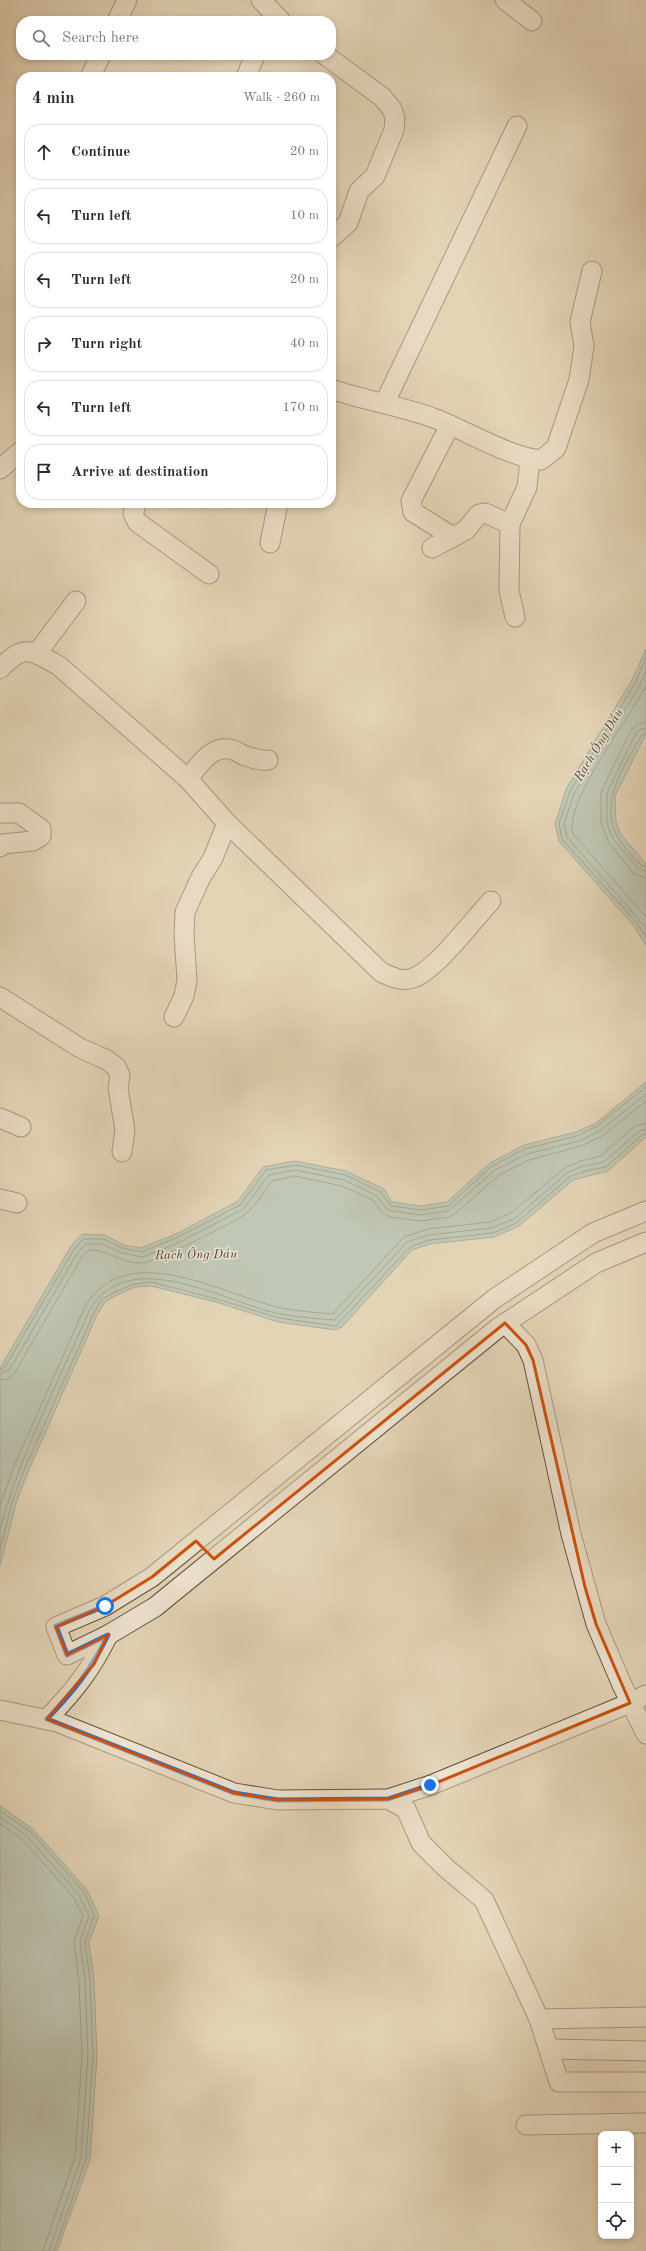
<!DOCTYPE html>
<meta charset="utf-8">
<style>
:root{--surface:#fff;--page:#f7f7f7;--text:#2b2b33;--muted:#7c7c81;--line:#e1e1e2}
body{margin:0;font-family:"Old Standard TT",serif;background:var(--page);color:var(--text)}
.controls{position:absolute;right:12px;bottom:12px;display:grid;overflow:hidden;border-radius:8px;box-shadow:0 2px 6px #0003}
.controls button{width:36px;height:36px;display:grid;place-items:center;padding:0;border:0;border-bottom:1px solid var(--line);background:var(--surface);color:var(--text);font:20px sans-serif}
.stop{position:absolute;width:12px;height:12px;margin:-9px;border:3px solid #1a73e8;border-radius:50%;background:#fff}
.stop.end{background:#1a73e8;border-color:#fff;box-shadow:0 1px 4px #0008}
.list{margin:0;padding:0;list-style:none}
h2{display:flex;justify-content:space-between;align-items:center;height:52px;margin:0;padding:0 16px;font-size:17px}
h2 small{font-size:13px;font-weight:400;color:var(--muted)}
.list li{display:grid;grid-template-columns:26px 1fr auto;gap:12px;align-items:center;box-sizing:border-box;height:56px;margin:0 8px 8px;padding:0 8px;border:1px solid var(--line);border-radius:16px}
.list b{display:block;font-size:15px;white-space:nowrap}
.list em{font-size:13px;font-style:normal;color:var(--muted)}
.icon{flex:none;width:22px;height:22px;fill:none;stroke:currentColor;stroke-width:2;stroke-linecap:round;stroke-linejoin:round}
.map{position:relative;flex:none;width:646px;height:2251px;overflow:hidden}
.search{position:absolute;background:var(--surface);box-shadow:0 2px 6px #0003;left:16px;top:16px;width:320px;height:44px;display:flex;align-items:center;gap:10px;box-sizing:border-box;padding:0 14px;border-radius:16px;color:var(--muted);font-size:15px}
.panel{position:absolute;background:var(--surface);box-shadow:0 2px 6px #0003;left:16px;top:72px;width:320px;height:436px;border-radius:16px}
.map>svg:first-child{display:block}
.water{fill:#95b8b2;stroke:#6f7e74}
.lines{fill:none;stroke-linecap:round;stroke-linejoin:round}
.shore{stroke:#666f64;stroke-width:1}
.minor-casing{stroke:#61523f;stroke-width:21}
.minor{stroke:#ede3d0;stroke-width:19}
.route{stroke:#1a73e8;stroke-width:5}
.marked{fill:none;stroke:#cd510e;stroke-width:3;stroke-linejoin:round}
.labels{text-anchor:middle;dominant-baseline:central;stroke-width:3;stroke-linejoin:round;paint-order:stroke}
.water-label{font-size:13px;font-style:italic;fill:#4e4a3e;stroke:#ede3d0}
</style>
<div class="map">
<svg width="646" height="2251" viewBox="0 0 646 2251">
<rect width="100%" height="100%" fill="#e3d4b7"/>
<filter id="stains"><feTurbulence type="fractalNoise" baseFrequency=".005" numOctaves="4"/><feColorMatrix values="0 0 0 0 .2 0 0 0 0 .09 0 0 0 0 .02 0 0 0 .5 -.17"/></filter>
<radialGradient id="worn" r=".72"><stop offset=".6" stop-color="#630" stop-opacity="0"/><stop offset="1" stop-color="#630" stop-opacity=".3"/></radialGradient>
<!-- water -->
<g class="water">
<path d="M646 649V734L615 796 616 822 620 833 646 864V945L633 925 559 841 555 824 566 789 632 680Z"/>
<path d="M646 1082V1137L608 1171 573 1180 519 1226 494 1237 430 1244 412 1250 342 1327 336 1330 278 1322 216 1302 151 1286 135 1287 119 1294 105 1302 97 1315 28 1472 16 1503 0 1566V1368L71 1246 82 1234 105 1235 124 1245 140 1248 176 1234 238 1201 263 1167 295 1161 346 1171 384 1189 392 1202 421 1206 447 1202 490 1163 524 1145 576 1132 596 1123Z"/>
<path d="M0 1806 33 1829 87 1890 99 1916 89 1942 94 1980 97 2056 90 2160 57 2251H0Z"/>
</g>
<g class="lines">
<!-- shore -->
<g class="shore">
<path d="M646 658 635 683 570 791 559 824 562 839 636 922 646 937"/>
<path d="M646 671 640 685 574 793 564 824 567 837 646 928"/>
<path d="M646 686C630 717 563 804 573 834L646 917"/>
<path d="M646 722 638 724 631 730 601 792V823L609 843 634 874 646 878"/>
<path d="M646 728 641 729 636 733 607 793V823L613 839 638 868 646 872"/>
<path d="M646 733 641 736C625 765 600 800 616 834 621 845 633 856 641 865L646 867"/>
<path d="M0 1369 5 1367 74 1249 84 1239H104L122 1248 142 1252 178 1237 240 1205 266 1170 296 1165 345 1175 381 1192 391 1206 421 1210 448 1206 492 1166 525 1149 577 1136 597 1126 646 1087"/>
<path d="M0 1374 10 1369 78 1252 86 1244H103L121 1253 143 1257 180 1242 243 1209 269 1175 296 1170 344 1180 377 1196 385 1207 391 1211 421 1215 448 1211 495 1170 527 1154 579 1141 600 1131 646 1094"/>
<path d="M0 1380 8 1379 14 1374 83 1255 89 1250C108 1249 121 1264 141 1263 153 1263 238 1221 248 1212 257 1204 264 1191 272 1181L295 1176 342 1186 373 1200 382 1213 390 1217 421 1221 449 1217 456 1213 499 1175 529 1160 581 1146 602 1136 646 1101"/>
<path d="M0 1506 14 1466 84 1309C124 1235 223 1295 281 1308 298 1311 316 1313 333 1314L404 1237 428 1229 490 1222 511 1213 566 1167 581 1161 601 1156 635 1126 646 1123"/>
<path d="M0 1530C20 1454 58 1383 89 1311 128 1243 224 1302 280 1314 298 1317 317 1319 335 1320L407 1242 429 1235 491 1228 514 1219 568 1172 583 1166 604 1162 639 1131 646 1129"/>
<path d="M0 1550 12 1502 24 1470 94 1313 102 1299 117 1291 134 1284 151 1282 217 1299 279 1318 336 1326 410 1247 430 1240 493 1233 516 1223 571 1176 585 1171 606 1167 642 1135 646 1134"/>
<path d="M0 1811 31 1832 84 1892 94 1916 85 1942 90 1981 93 2056 86 2159 54 2251"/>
<path d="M0 1817 27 1836 79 1895 89 1916 80 1942 85 1981 88 2056 81 2158 49 2251"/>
<path d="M0 1824 23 1840 74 1898 83 1916 74 1942 79 1982 82 2056 75 2157 43 2251"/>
</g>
<defs>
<g id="minor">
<path d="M261 0 281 21"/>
<path d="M505 0 532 21"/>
<path d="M117 21 127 0"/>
<path d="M325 55 382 97 392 109 395 118 394 130 375 176 359 191 348 223 331 238"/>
<path d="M90 77 101 55"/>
<path d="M246 77 255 55"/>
<path d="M331 389C366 401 402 406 436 419 467 431 509 457 541 460L556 448 579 380 584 346 580 322 592 271"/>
<path d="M385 402 517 126"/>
<path d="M450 425 411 501 413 512 453 537"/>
<path d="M0 469 21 451"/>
<path d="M137 503 133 513 137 522 209 574"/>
<path d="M270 543 278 503"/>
<path d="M432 548 466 530 479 514 485 513 510 524"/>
<path d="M515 617 509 591 510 524 527 487 530 459"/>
<path d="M37 653 76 601"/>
<path d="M0 669C24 643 31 650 59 666L188 779 227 823 381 972C391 977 402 982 413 978 436 970 473 920 491 901"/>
<path d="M188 779C198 767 210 746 229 749 234 749 239 753 243 755 252 758 259 761 268 760"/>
<path d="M0 813H19L41 829V836L33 841 3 844 0 847"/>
<path d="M0 997 80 1048 107 1060 116 1067 120 1075 118 1088 125 1130 122 1152"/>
<path d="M174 1017 184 996 187 980 184 935 185 912 201 877 213 858 227 823"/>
<path d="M0 1118 21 1127"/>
<path d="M0 1199 17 1203"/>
<path d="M646 1211 593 1233 494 1299 152 1577 105 1606 56 1627 67 1655 108 1635 155 1607 498 1328 596 1263 646 1242"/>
<path d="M505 1323 526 1345 533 1360 571 1534 596 1624 622 1685 646 1734"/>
<path d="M0 1710 57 1722 234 1793 278 1800 388 1799 406 1809 421 1843 446 1868 484 1900 539 2019 559 2082H646"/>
<path d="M47 1719C74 1691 91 1670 108 1635"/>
<path d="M388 1799 431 1785 630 1703 646 1695"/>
<path d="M539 2019 646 2017"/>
<path d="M549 2049 646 2051"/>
<path d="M526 2125 646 2123"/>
</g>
</defs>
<!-- minor casing -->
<use href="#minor" class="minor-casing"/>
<!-- minor -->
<use href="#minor" class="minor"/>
</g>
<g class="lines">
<!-- route -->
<path class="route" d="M105 1606 56 1626 67 1655 108 1635C91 1670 74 1691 47 1719L234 1793 278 1800 388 1799 430 1785"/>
</g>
<!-- marked area -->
<path d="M0 0H646V2251H0ZM505 1323 526 1345 533 1360 585 1587 596 1624 630 1703 431 1785 388 1799 278 1800 234 1793 47 1719 94 1664 108 1635 67 1655 56 1627 105 1606 152 1577 196 1541 214 1559Z" fill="#e3d4b7" fill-opacity=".55" fill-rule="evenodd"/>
<path class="marked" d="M505 1323 526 1345 533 1360 585 1587 596 1624 630 1703 431 1785 388 1799 278 1800 234 1793 47 1719 94 1664 108 1635 67 1655 56 1627 105 1606 152 1577 196 1541 214 1559Z"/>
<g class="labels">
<!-- water labels -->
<g class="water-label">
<text transform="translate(599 745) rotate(-59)">Rạch Ông Dầu</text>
<text transform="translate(196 1255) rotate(-1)">Rạch Ông Dầu</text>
</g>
</g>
<rect width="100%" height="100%" filter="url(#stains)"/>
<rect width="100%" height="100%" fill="url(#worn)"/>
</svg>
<div class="controls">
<button>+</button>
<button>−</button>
<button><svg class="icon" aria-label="locate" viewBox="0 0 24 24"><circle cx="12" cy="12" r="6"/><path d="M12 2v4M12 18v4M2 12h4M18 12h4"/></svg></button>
</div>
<div class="stop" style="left:105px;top:1606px"></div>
<div class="stop end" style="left:430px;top:1785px"></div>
<div class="search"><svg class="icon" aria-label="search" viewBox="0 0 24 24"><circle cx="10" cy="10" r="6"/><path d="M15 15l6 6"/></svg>Search here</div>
<section class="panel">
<h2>4 min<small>Walk · 260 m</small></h2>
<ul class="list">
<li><svg class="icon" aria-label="ahead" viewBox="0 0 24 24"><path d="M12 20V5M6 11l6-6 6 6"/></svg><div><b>Continue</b></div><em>20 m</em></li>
<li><svg class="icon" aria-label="left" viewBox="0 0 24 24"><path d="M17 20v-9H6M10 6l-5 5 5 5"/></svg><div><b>Turn left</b></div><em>10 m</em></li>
<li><svg class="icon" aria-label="left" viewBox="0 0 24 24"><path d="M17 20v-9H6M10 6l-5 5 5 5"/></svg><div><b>Turn left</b></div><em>20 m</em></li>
<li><svg class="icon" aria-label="right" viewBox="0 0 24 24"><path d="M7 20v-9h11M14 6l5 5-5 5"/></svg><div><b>Turn right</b></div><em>40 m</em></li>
<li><svg class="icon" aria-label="left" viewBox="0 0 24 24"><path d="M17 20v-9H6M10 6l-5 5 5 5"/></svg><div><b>Turn left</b></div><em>170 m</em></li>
<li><svg class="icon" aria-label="arrive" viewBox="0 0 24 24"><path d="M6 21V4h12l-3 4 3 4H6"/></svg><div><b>Arrive at destination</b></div></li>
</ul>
</section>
</div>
